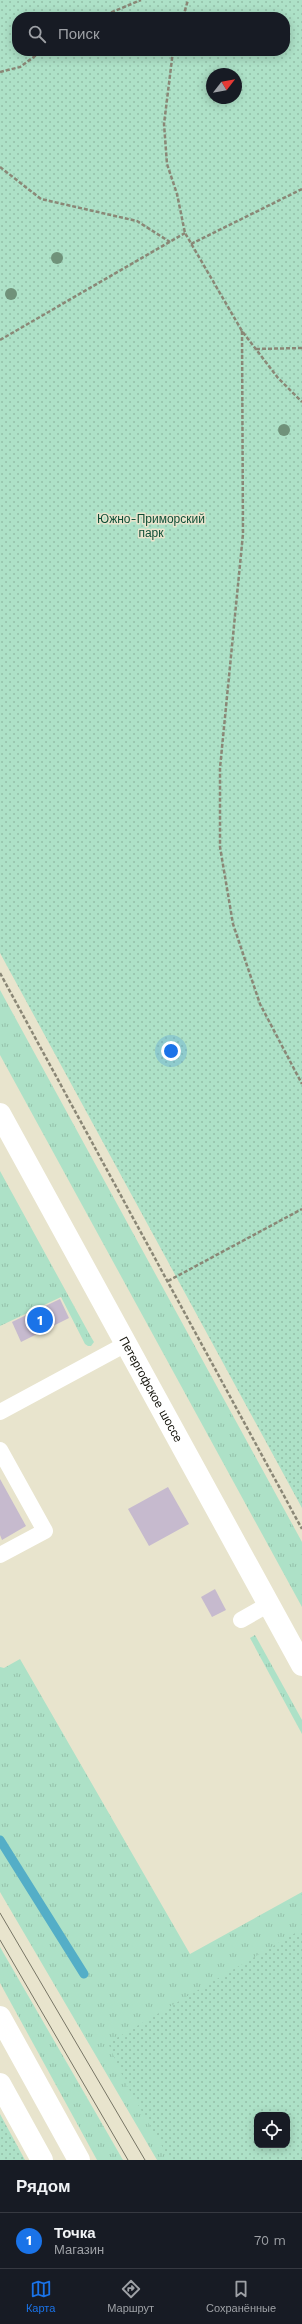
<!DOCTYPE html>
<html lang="ru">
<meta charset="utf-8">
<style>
:root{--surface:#171b24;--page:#242831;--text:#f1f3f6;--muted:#9ea1a6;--line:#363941;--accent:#1a73e8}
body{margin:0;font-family:"Work Sans",sans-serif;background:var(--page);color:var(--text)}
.controls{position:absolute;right:12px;bottom:12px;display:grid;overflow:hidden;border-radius:8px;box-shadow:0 2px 10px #0003}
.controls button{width:36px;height:36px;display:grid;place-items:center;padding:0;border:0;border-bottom:1px solid var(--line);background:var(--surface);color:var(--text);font:20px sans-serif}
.compass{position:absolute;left:206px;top:68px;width:36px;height:36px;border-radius:50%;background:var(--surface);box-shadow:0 2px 10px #0003;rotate:59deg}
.you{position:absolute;left:171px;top:1051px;width:14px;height:14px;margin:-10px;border:3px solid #fff;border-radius:50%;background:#1a73e8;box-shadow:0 0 0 6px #1a73e833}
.badge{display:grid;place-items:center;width:26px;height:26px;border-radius:50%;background:var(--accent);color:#fff;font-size:13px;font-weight:700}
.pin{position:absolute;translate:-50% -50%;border:2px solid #fff;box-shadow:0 1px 4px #0006}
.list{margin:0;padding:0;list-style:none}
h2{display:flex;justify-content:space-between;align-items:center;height:52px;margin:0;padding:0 16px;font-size:17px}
h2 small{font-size:13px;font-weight:400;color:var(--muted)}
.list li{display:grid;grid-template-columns:26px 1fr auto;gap:12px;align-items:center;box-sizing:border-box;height:56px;padding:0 16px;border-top:1px solid var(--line)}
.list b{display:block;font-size:15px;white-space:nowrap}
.list p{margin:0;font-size:13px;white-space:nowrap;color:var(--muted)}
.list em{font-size:13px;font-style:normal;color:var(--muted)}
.icon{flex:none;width:22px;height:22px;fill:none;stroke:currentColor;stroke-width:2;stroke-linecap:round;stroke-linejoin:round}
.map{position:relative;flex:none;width:302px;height:2160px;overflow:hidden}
.search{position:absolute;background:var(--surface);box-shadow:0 2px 10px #0003;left:12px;right:12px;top:12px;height:44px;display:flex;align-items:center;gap:10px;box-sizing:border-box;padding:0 14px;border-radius:16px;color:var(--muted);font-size:15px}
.sheet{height:108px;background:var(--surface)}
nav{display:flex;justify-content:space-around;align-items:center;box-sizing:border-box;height:56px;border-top:1px solid var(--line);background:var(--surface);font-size:11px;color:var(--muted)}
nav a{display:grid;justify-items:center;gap:2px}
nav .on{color:var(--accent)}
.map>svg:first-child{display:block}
.grass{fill:url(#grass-tufts);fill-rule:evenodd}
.park{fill:url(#park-dots);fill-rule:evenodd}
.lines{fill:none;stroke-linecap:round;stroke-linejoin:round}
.stream{stroke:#54aec7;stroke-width:9}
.building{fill:#c6bace}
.path{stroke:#8a8776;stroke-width:2.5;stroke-dasharray:4 2;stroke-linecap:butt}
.lane{stroke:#fff;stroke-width:16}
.secondary{stroke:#fff;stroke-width:22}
.primary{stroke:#fff;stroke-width:22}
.tram{stroke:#777565;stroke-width:1}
.tree{fill:#70927a}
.labels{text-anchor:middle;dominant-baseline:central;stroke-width:3;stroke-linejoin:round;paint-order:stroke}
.park-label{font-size:12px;fill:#0e4e36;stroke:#e8e4cd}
.street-label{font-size:12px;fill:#0f0e06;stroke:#e8e4cd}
</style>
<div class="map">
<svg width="302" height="2160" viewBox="0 0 302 2160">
<defs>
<pattern id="grass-tufts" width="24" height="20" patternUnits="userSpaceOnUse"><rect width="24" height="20" fill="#ade1c7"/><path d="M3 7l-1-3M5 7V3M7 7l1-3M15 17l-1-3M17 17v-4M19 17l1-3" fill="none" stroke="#94c0a9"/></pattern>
<pattern id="park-dots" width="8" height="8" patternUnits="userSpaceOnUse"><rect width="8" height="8" fill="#ade1c7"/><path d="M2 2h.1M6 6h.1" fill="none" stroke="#94c0a9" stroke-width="1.8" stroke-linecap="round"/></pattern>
</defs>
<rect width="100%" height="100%" fill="#e8e4cd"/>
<!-- grass -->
<g class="grass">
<path d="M0 990 302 1542V1607L0 1055Z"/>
<path d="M0 1171 91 1337 94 1342 91 1346H88L85 1344 61 1297 0 1326Z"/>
<path d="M255 1635 302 1720V1734L250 1638Z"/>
<path d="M20 1659 190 1954 302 1892V2160H157L0 1892V1667L4 1668ZM257 2115H287V2145H257Z"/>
<path d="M0 1947 123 2160H97L0 1983Z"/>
</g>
<!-- park -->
<g class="park">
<path d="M0 0H302V1508L0 953ZM17 17H285V51H17ZM212 74H236V98H212Z"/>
<path d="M302 1929V2160H170L126 2084 108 2043ZM257 2115H287V2145H257Z"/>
<path d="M0 2114 25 2160H0Z"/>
</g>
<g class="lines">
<!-- stream -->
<path class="stream" d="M0 1840 84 1974"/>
</g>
<!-- building -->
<g class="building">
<path d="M60 1299 69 1318 21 1342 12 1322Z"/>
<path d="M0 1479 26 1526 2 1540 0 1535Z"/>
<path d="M168 1487 189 1524 149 1546 128 1509Z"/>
<path d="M215 1589 226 1610 212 1617 201 1597Z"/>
</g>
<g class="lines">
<!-- path -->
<g class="path">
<path d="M100 17 141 0"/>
<path d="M183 17 188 0"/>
<path d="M173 51 164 124 167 164 177 194 185 233 242 331 278 378 302 402"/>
<path d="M0 72 20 67 42 51"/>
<path d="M0 167 41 199 137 221 170 242"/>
<path d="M191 244 302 189"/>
<path d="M242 331 243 534 220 768V847L233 924 260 1004 302 1084"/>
<path d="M0 340 185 233"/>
<path d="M256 349 302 348"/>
<path d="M0 973 302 1529"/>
<path d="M168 1281 302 1209"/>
</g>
<!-- lane -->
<g class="lane">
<path d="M0 1412 126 1344"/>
<path d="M0 1450 45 1531 0 1555"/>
<path d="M241 1620 269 1604"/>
</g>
<!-- secondary -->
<path class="secondary" id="s1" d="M0 1114 302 1665"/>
<!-- primary -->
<g class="primary">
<path d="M0 2017 79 2160"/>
<path d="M0 2084 42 2160"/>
</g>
<!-- tram -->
<g class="tram">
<path d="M0 1913 145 2160"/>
<path d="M0 1940 128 2160"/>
</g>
</g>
<!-- trees -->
<g class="tree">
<circle cx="57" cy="258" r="6"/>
<circle cx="11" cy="294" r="6"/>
<circle cx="284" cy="430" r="6"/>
</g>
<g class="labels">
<!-- park labels -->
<g class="park-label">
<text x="151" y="519">Южно-Приморский<tspan x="151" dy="14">парк</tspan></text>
</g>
<!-- street labels -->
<g class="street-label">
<text stroke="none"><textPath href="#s1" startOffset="314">Петергофское шоссе</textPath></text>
</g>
</g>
</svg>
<div class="controls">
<button><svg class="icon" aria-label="locate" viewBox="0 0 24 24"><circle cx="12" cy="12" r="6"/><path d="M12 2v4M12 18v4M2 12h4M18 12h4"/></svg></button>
</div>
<svg class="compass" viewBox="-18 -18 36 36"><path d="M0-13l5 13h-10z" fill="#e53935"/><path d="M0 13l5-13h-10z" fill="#9ea1a6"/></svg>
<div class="you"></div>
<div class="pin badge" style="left:40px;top:1320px">1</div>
<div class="search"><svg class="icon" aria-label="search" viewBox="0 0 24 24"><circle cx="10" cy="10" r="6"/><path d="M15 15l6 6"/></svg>Поиск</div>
</div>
<section class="sheet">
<h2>Рядом<small></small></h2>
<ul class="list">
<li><span class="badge">1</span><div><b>Точка</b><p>Магазин</p></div><em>70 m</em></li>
</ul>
</section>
<nav>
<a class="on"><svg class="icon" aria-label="map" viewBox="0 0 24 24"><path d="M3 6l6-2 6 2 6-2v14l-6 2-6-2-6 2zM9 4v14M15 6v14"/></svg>Карта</a>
<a><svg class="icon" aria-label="directions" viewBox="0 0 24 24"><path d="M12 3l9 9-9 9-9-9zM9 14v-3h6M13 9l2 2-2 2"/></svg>Маршрут</a>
<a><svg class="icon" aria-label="saved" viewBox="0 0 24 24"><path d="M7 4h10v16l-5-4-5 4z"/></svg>Сохранённые</a>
</nav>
